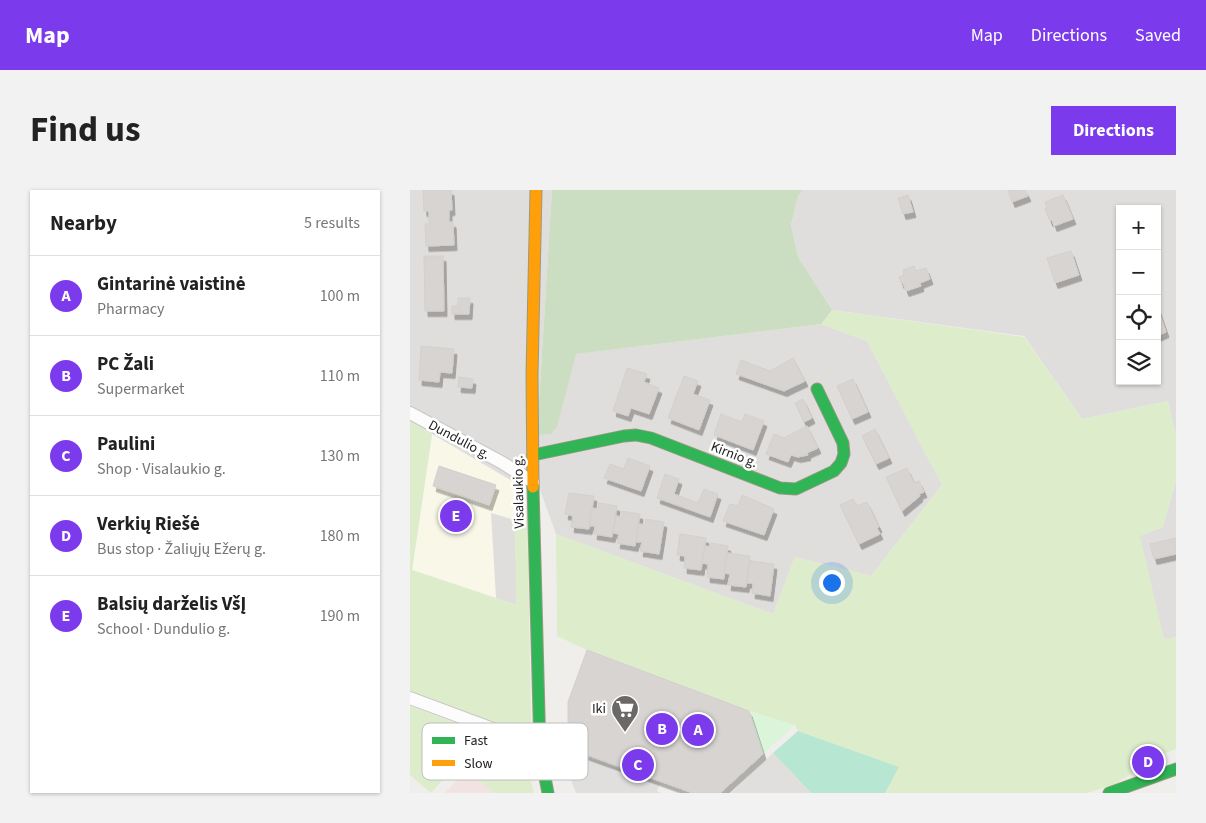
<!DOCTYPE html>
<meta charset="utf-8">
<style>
:root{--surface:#fff;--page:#f2f2f2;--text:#222;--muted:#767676;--line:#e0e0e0;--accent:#7c3aed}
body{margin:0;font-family:"Source Sans 3",sans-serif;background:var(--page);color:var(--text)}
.controls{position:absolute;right:15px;top:15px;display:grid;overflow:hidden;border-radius:0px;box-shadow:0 1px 4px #0004}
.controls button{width:45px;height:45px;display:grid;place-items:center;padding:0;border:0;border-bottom:1px solid var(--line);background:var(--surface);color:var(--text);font:25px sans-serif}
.you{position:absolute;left:421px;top:392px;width:18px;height:18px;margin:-12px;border:4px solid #fff;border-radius:50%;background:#1a73e8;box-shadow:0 0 0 8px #1a73e833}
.badge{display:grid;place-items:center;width:32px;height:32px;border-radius:50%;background:var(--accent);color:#fff;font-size:16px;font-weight:700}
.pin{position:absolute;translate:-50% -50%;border:2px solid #fff;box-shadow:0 1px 5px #0006}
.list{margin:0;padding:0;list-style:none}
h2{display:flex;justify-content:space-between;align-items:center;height:65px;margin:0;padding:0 20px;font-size:21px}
h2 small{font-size:16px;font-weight:400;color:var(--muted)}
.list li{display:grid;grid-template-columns:32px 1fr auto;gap:15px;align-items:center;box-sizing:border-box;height:80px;padding:0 20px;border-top:1px solid var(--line)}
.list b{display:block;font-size:19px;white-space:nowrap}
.list p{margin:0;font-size:16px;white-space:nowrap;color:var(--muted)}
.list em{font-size:16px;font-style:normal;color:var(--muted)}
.icon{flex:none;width:28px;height:28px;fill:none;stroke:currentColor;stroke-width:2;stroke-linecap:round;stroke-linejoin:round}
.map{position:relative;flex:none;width:766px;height:603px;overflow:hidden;border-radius:0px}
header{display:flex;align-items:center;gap:30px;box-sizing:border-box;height:70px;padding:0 25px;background:var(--accent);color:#fff}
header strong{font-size:24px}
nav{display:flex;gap:28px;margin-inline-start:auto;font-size:18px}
.intro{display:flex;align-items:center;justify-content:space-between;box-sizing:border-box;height:120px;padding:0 30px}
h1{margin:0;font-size:35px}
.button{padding:12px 22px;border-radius:0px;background:var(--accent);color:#fff;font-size:18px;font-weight:700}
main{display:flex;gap:30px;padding:0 30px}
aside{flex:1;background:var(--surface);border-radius:0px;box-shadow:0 1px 4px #0004}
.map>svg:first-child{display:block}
.residential{fill:#dfdedc;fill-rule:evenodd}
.commercial{fill:#f1e3e1}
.education{fill:#f8f7e8}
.grass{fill:#ddeccb}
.forest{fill:#cbdec1}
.park{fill:#daf5da}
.pitch{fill:#b7e6d2}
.parking{fill:#e0dfde}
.building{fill:#d7d4d2;stroke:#d3d0cc;filter:url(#shadow)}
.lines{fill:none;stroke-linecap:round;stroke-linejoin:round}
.street-casing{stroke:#c9c8c7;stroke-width:14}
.fast-casing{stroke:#999a82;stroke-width:13}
.slow-casing{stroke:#999a82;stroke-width:13}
.street{stroke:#fdfcfc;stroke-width:12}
.fast{stroke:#30b455;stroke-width:11}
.slow{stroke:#ff9f0a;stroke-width:11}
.labels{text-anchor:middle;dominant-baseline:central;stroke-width:5;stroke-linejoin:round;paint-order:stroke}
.street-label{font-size:14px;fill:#222;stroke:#fff}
.poi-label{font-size:14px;fill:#222;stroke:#fff;text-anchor:end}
.key{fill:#fff;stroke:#bdbdbd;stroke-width:1}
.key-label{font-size:14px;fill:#222}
</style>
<header>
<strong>Map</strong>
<nav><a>Map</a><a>Directions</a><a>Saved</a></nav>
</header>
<div class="intro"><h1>Find us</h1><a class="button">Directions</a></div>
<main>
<aside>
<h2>Nearby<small>5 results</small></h2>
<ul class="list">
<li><span class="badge">A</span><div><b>Gintarinė vaistinė</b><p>Pharmacy</p></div><em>100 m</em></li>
<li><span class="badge">B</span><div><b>PC Žali</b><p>Supermarket</p></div><em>110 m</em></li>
<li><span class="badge">C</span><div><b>Paulini</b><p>Shop · Visalaukio g.</p></div><em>130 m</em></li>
<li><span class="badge">D</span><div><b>Verkių Riešė</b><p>Bus stop · Žaliųjų Ežerų g.</p></div><em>180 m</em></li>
<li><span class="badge">E</span><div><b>Balsių darželis VšĮ</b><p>School · Dundulio g.</p></div><em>190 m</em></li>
</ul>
</aside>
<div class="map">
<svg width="766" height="603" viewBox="0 0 766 603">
<defs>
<filter id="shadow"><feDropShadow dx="3" dy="5.5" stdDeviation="0" flood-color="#0004"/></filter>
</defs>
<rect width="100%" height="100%" fill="#f0eeeb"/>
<!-- residential -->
<g class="residential">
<path d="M0 0H142L127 245 147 237 165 164 411 134 457 151 532 295 461 386 385 367 363 424 146 344 128 294 104 292 107 415 2 380 22 244 0 229Z"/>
<path d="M393 0H766V246L758 211 672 229 614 146 422 120 388 67 381 35 388 6ZM710 19H747V191H710Z"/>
<path d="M766 290V447L754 450 729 346 753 337Z"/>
</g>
<!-- commercial -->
<path class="commercial" d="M57 580 83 603H35Z"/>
<!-- education -->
<path class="education" d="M22 244 104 292 105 330 81 323 86 408 2 380Z"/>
<!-- grass -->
<g class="grass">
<path d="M422 120 614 147 672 229 758 211 766 246V290L753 337 730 346 754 449 766 447V559L753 564 705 594 677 603H475L489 577 388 541 385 535 339 521 177 460 147 446 146 344 363 424 385 367 461 386 532 295 457 151 411 134Z"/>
<path d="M0 229 22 244 2 380 106 415 104 292 117 316 121 530 120 538 115 542 105 540 0 501Z"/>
<path d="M0 516 67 541 70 545 66 553 21 603 0 585Z"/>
<path d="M86 551C110 554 119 583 124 603H83L57 580Z"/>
</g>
<!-- forest -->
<path class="forest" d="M142 0H393L388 6 381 35 388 67 422 120 411 134 166 164 147 237 141 244 127 245Z"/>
<!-- park -->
<path class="park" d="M339 521 385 535 353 564Z"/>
<!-- pitch -->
<path class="pitch" d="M388 541 489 577 475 603H401L363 563Z"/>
<!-- parking -->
<g class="parking">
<path d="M363 563 401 603H321Z"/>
<path d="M178 568 250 593 247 601 251 603H166L160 587 155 580 159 569 175 575Z"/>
</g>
<!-- building -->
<g class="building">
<path d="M13 0H41L42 20H39V32H43L44 55 16 56 15 34H19V21H14Z"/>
<path d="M598 0H615L618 6 602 12Z"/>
<path d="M498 5 503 22 493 24 488 8Z"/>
<path d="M653 5 663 29 644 36 642 30 640 31 635 19 637 18 635 12Z"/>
<path d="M661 61 669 85 645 93 637 68Z"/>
<path d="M14 66H33L34 121H15Z"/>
<path d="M504 76 506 81 516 78 520 89 510 93 511 96 496 101 493 93H491L489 87 494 85 493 80Z"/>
<path d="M48 108H60L59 124H42V116H48Z"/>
<path d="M747 116 756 142 747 146Z"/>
<path d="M11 156 44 159 42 183 30 182 29 192 9 190Z"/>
<path d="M383 168 395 191 374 201 326 184 331 170 360 181Z"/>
<path d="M217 178 237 184 234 192 249 198 239 224 221 218 218 226 203 221Z"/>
<path d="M274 186 288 191 283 204 300 210 289 240 258 228Z"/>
<path d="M49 187 63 189 62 198 48 197Z"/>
<path d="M443 189 458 222 442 229 427 196Z"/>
<path d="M393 209 402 228 394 232 385 213Z"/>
<path d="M311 224 332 232 335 224 354 231 343 260 304 245Z"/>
<path d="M397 236 408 258 397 263 398 265 388 267 381 265 378 272 356 264 364 244 374 248Z"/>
<path d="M465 239 479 268 466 274 452 246Z"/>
<path d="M218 268 240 276 231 301 194 288 200 274 214 279Z"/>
<path d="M29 276 86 295 79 315 23 296Z"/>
<path d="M497 278 504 293 509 291 514 302 509 304 510 306 492 321 476 287Z"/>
<path d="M255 284 269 289 264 304 288 313 294 299 308 304 300 327 247 308Z"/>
<path d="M159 303 184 306 179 339 161 337 163 326 155 324Z"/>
<path d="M332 305 364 319 354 345 313 331 320 314 328 316Z"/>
<path d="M443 309 447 316 457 312 469 337 467 338 470 344 449 354 430 315Z"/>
<path d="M189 313 207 316 202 347 184 344 185 336H180L182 318 188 319Z"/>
<path d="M212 321 230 324 225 356 207 353 209 344 203 343 206 326 212 327Z"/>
<path d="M236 329 254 332 249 364 230 361 232 352H226L229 334 235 335Z"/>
<path d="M270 344 296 348 291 380 274 378 275 366 267 365Z"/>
<path d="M766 348V364L744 369 740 354Z"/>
<path d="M301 353 318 356 314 389 297 387 298 374 292 373 295 356 301 357Z"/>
<path d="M317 363 340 366 336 397 318 395 320 384 314 383Z"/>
<path d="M340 371 364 374 360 406 342 403 343 393H337Z"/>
<path d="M177 460 339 521 353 564 310 603H283L158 558V512Z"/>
</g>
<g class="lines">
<defs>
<g id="street">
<path d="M0 223 91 272 123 292"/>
<path d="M0 508 86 540 130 562"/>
</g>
<g id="fast">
<path d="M123 265 214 246 226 245 241 248 370 298 386 299 424 281 431 273 434 264 433 253 407 199"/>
<path d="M123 297 130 562 138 603"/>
<path d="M699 603 766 579"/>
</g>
<path id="slow" d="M123 297 122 185 126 0"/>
</defs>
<!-- street casing -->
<use href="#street" class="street-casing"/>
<!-- fast casing -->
<use href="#fast" class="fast-casing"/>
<!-- slow casing -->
<use href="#slow" class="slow-casing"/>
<!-- street -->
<use href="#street" class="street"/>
<!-- fast -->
<use href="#fast" class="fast"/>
<!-- slow -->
<use href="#slow" class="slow"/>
</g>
<!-- icons -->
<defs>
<symbol id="supermarket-pin" viewBox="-11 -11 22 30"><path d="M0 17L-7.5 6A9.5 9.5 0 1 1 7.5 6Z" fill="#6a6968" stroke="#fff"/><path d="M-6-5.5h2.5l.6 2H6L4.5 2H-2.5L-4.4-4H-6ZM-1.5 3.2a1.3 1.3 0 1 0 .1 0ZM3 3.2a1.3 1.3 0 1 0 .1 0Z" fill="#fff"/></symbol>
</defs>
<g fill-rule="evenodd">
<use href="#supermarket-pin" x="199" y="503" width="32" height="43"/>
</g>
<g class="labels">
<!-- street labels -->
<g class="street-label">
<text transform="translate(49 250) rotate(28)">Dundulio g.</text>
<text transform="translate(324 265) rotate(21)">Kirnio g.</text>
<text transform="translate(109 302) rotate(-91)">Visalaukio g.</text>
</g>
<!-- poi labels -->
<g class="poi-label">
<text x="196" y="519">Iki</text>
</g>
</g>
<!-- legend -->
<rect x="12" y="533" width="166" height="57" rx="8" class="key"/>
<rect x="22" y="547" width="23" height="7" fill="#30b455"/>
<rect x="22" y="570" width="23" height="6" fill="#ff9f0a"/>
<g class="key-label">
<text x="54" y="555">Fast</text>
<text x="54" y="578">Slow</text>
</g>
</svg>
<div class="controls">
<button>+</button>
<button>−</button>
<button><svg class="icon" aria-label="locate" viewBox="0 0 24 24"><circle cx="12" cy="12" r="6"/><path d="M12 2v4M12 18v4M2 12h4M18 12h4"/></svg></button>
<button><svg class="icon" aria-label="layers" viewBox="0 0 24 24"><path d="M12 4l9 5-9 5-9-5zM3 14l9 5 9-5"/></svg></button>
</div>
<div class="you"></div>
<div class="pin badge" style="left:288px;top:540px">A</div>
<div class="pin badge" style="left:252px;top:539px">B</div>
<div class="pin badge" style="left:228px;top:575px">C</div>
<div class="pin badge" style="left:738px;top:572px">D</div>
<div class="pin badge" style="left:46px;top:326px">E</div>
</div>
</main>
